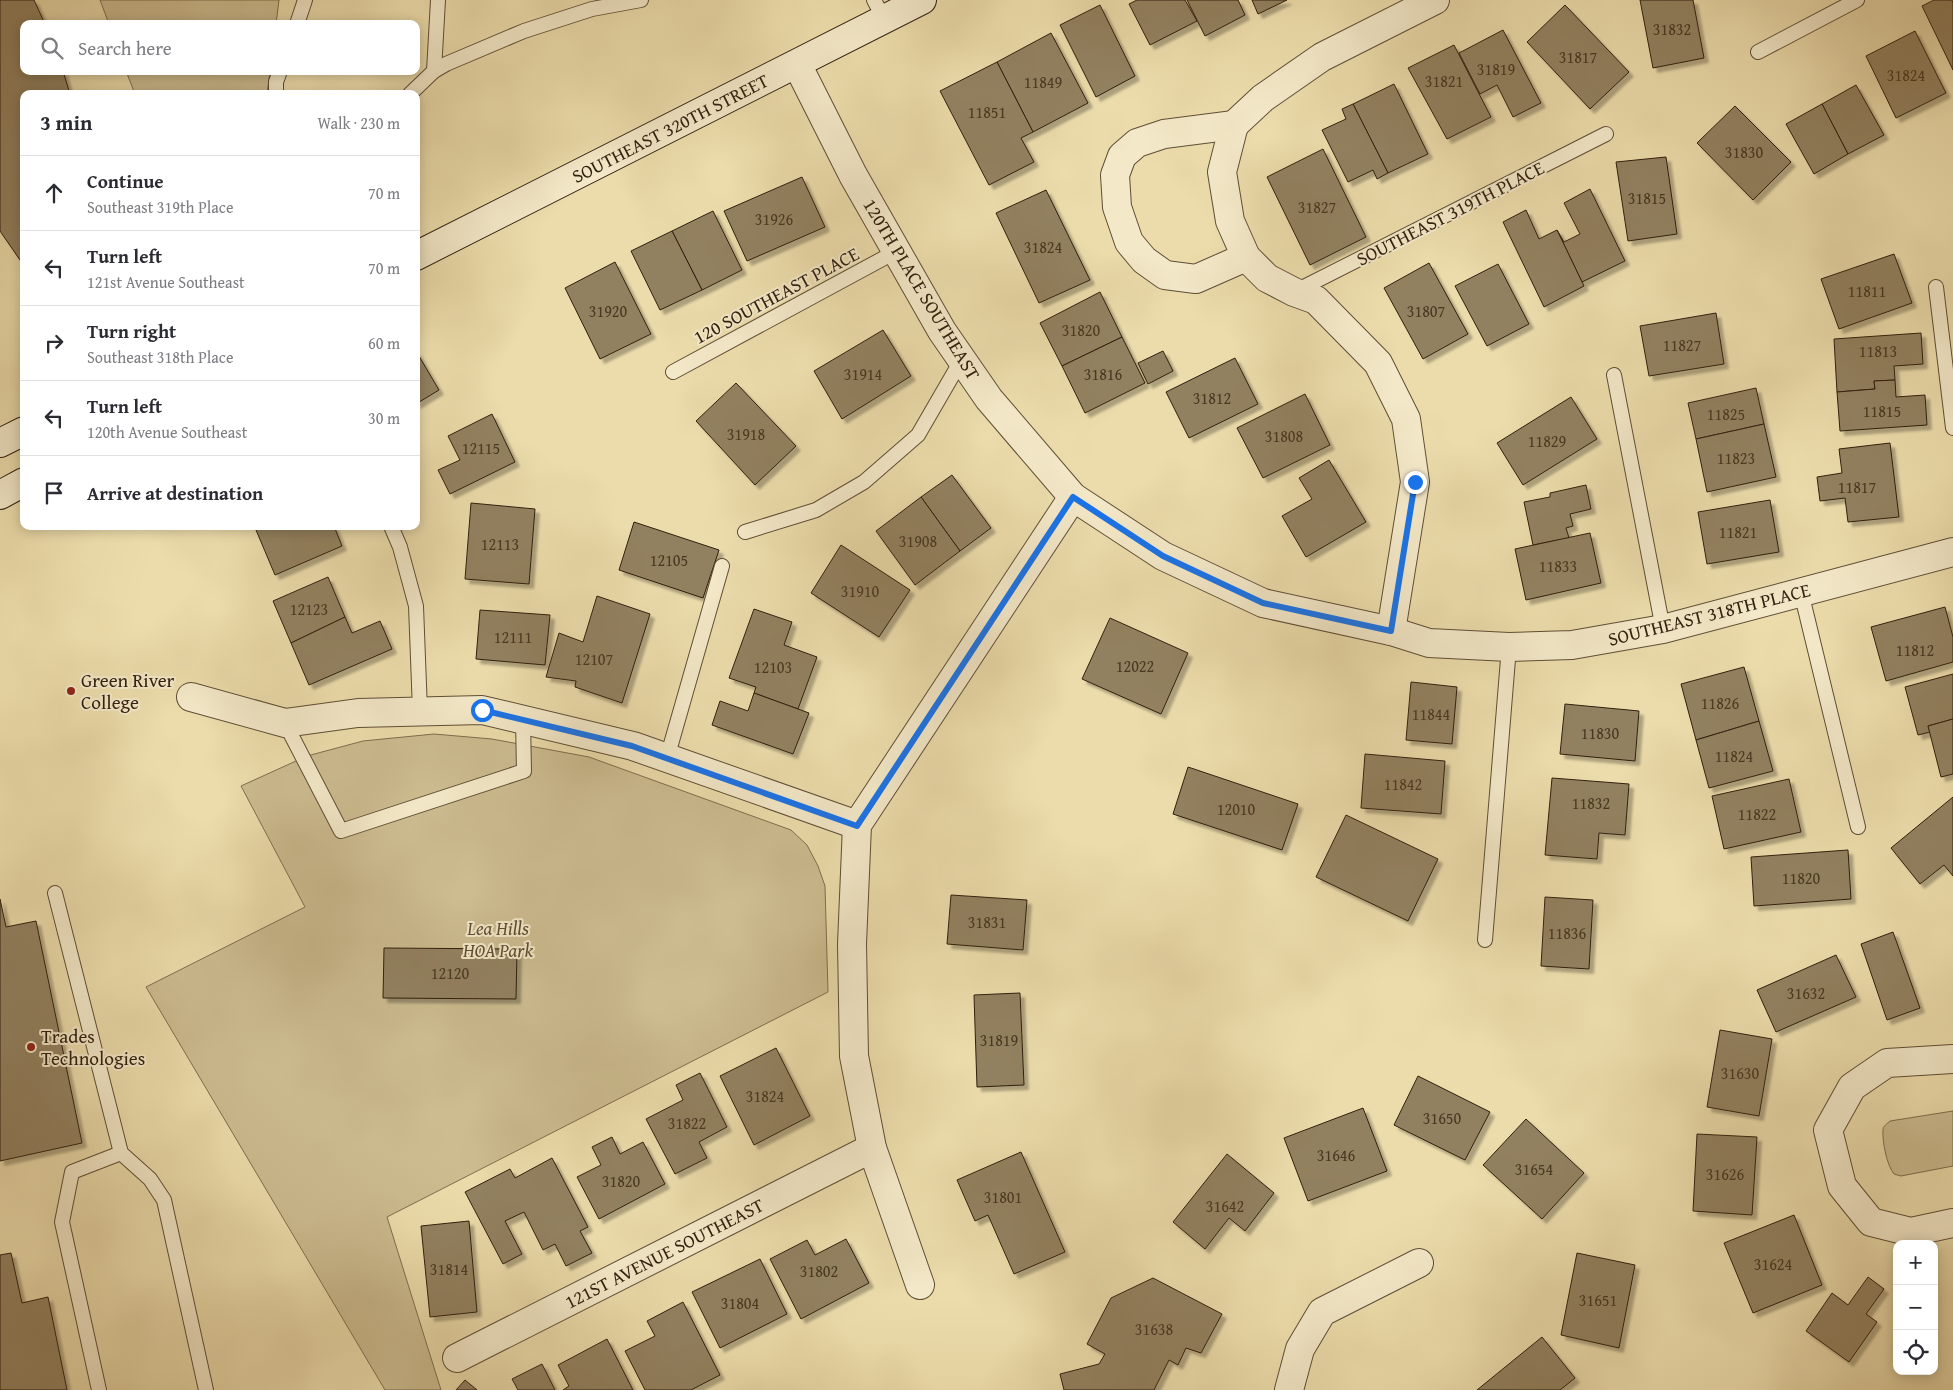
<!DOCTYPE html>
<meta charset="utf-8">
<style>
:root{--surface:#fff;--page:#f2f2f3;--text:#2b2b33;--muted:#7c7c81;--line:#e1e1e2}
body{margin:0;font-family:"Gentium Book Plus",serif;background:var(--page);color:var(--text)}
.controls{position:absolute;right:15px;bottom:15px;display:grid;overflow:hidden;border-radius:10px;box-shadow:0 2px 12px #0003}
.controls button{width:45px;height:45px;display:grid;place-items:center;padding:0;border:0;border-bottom:1px solid var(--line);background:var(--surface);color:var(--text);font:25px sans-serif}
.stop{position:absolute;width:15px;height:15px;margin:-11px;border:4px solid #1a73e8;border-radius:50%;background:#fff}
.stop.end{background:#1a73e8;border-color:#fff;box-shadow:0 1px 5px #0008}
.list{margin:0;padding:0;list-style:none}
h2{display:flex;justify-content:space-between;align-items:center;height:65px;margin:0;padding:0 20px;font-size:21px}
h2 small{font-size:16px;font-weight:400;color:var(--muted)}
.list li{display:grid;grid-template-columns:32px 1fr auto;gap:15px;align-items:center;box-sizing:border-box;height:75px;padding:0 20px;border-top:1px solid var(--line)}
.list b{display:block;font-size:19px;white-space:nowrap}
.list p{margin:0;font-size:16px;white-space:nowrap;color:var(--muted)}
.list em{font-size:16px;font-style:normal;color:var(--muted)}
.icon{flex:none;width:28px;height:28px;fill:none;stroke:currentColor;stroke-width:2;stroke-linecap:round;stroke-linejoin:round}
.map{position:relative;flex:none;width:1953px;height:1390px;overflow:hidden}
.search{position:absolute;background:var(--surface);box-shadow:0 2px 12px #0003;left:20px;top:20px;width:400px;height:55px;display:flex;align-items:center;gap:12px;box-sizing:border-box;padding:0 18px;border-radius:10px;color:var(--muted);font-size:19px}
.panel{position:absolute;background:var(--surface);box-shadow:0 2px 12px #0003;left:20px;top:90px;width:400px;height:440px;border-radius:10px}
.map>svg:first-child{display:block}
.green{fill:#ccbc90;stroke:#7e6e4f}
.building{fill:#928160;stroke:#301f0e;filter:url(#shadow)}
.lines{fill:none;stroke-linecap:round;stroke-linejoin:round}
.lane-casing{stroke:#5f4e35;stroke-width:16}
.street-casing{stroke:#5f4e35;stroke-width:30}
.secondary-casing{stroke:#301f0e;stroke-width:30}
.lane{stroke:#f3e8c8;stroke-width:14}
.street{stroke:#f3e8c8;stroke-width:28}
.secondary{stroke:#f3e8c8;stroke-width:28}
.route{stroke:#1a73e8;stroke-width:6}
.poi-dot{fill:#8f2418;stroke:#f3e8c8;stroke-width:2}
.labels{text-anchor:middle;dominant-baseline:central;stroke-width:4;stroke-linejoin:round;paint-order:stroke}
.number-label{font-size:16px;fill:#483822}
.street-label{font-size:19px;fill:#301f0e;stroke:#f3e8c8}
.poi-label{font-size:19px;fill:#301f0e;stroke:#f3e8c8;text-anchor:start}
.park-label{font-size:19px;font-style:italic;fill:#5f4e35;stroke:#f3e8c8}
</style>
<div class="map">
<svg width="1953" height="1390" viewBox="0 0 1953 1390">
<defs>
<filter id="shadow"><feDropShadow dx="4.5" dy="4.5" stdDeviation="1" flood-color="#0004"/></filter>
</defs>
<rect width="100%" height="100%" fill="#ecdcab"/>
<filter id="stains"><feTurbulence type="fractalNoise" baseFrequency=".004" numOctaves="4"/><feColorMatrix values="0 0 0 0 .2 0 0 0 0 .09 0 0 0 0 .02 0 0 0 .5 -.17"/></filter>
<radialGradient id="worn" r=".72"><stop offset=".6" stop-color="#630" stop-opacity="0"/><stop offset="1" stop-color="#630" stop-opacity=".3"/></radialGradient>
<!-- green -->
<g class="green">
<path d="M100 0H279L276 24H109Z"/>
<path d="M126 71H270L267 94H135Z"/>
<path d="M434 734 492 739 589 757 791 830 807 845 818 866 825 886 828 992 387 1217 441 1390H385L146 987 305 907 241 786 307 756 363 741Z"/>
<path d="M1953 1111V1166L1901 1176 1894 1174C1887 1166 1882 1141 1883 1130 1883 1126 1887 1124 1890 1121Z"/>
</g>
<!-- building -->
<g class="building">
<path d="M0 0H34L45 24H24V71H63L70 94H24V258L20 260 0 231Z"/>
<path d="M1137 0H1185L1197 21 1150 45 1129 4Z"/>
<path d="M1187 0H1238L1245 15 1205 36Z"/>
<path d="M1252 0H1287L1258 14Z"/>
<path d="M1640 0H1693L1704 58 1653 68Z"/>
<path d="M1934 0H1952L1953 3V70L1922 6Z"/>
<path d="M1100 5 1135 76 1096 97 1060 25Z"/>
<path d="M1565 5 1629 72 1590 109 1527 42Z"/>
<path d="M1503 30 1541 103 1513 117 1497 85 1480 94 1459 53Z"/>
<path d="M1915 31 1946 93 1896 118 1866 56Z"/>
<path d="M1051 33 1088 103 1033 132 997 62Z"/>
<path d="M1454 45 1491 117 1447 139 1408 68Z"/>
<path d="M997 62 1033 132 1021 138 1034 162 989 185 940 91Z"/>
<path d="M1394 84 1428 154 1388 173 1353 104Z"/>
<path d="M1856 85 1884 135 1848 154 1822 104Z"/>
<path d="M1353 104 1388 173 1377 179 1373 170 1348 182 1322 130 1346 119 1342 109Z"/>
<path d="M1822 104 1848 154 1814 174 1786 124Z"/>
<path d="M1735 106 1791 162 1753 200 1697 143Z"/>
<path d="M1323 149 1366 237 1310 265 1267 177Z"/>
<path d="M1666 157 1677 234 1628 241 1616 162Z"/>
<path d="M802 177 825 227 747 261 724 211Z"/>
<path d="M1590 189 1625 261 1582 282 1557 230 1564 242 1580 234 1564 203Z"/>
<path d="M1046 190 1090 280 1039 303 996 213Z"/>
<path d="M1526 210 1539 239 1557 230 1584 286 1544 307 1503 222Z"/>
<path d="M713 211 742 270 702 290 672 231Z"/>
<path d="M672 231 702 290 660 310 631 251Z"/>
<path d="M1894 254 1912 303 1839 329 1821 279Z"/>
<path d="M615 262 651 334 600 359 565 288Z"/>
<path d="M1429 263 1468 334 1423 359 1384 288Z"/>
<path d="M1498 264 1529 324 1487 346 1455 286Z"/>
<path d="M1100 292 1122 337 1062 366 1040 323Z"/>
<path d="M1716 313 1724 364 1649 376 1640 326Z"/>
<path d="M883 330 911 376 842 419 814 371Z"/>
<path d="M1921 333 1923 364 1894 366 1895 380 1874 381 1875 389 1837 392 1834 339Z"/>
<path d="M1122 337 1145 383 1085 413 1062 366Z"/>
<path d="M416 351 439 390 416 404Z"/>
<path d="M1163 351 1173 371 1148 384 1138 363Z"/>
<path d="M1235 358 1258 404 1189 438 1166 392Z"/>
<path d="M1895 380 1896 397 1925 395 1927 425 1840 431 1837 392 1875 389 1874 381Z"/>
<path d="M736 383 796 446 755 485 696 421Z"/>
<path d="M1756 388 1764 424 1696 439 1688 403Z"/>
<path d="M1305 394 1330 445 1263 478 1237 428Z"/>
<path d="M1571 397 1597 439 1523 485 1497 443Z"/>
<path d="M492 414 515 462 450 494 438 470 460 460 448 436Z"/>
<path d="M1764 424 1776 477 1707 492 1696 439Z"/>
<path d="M1890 443 1899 517 1848 522 1845 498 1820 501 1817 477 1842 473 1839 449Z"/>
<path d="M1329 460 1366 522 1306 557 1282 516 1312 499 1299 478Z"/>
<path d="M952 475 991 528 960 551 921 497Z"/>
<path d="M1586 485 1591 509 1570 514 1573 526 1566 528 1569 538 1533 545 1524 502 1550 497V493Z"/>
<path d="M921 497 960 551 915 585 876 531Z"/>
<path d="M1770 500 1779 552 1707 564 1698 512Z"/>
<path d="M471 503 535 509 529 584 465 579Z"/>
<path d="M634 522 719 550 703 598 619 570Z"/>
<path d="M263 526H334L342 546 275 575 256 530Z"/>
<path d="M1590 533 1601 583 1526 600 1515 549Z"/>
<path d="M841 545 910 590 879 637 811 593Z"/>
<path d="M328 577 345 617 291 643 273 601Z"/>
<path d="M597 596 650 614 622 703 575 687 576 681 546 677 559 633 583 642Z"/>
<path d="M1945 607 1953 637V662L1886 681 1871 627Z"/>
<path d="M754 609 792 622 784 645 817 657 798 709 754 693 756 687 729 678Z"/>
<path d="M480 610 550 615 545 665 476 659Z"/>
<path d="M345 617 352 633 380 621 392 649 309 685 291 643Z"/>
<path d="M1110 618 1188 653 1161 714 1082 679Z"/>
<path d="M1744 667 1759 721 1696 740 1681 684Z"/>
<path d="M1953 674V719L1928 726 1930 732 1918 735 1905 687Z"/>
<path d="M1411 682 1457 687 1452 744 1406 740Z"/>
<path d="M754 693 809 713 793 754 712 725 720 701 748 711Z"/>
<path d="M1565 704 1639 711 1635 761 1560 754Z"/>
<path d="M1953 719V774L1941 777 1928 726Z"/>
<path d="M1759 721 1773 771 1709 788 1696 740Z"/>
<path d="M1365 754 1445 761 1441 814 1361 808Z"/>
<path d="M1188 767 1298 804 1282 850 1173 814Z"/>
<path d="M1552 778 1629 784 1625 835 1599 833 1597 859 1545 855Z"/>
<path d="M1789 779 1801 832 1724 849 1712 796Z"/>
<path d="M1953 797V876L1944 865 1920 884 1891 848Z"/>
<path d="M1346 815 1438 859 1408 921 1316 877Z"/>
<path d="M1848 850 1851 899 1754 906 1751 857Z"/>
<path d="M951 895 1027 900 1023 950 947 944Z"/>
<path d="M1545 897 1593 900 1589 969 1541 966Z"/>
<path d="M0 899 6 927 36 921 82 1143 0 1161Z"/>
<path d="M1893 932 1920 1008 1887 1020 1861 944Z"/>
<path d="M384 948 517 949 516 999 383 998Z"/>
<path d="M1836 955 1856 997 1776 1032 1757 990Z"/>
<path d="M1020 993 1024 1085 977 1087 974 995Z"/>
<path d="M1720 1030 1772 1039 1759 1116 1707 1107Z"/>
<path d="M776 1048 810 1116 754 1145 720 1076Z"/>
<path d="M700 1073 727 1127 699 1142 707 1158 675 1174 646 1119 683 1100 676 1085Z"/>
<path d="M1418 1076 1490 1112 1465 1160 1394 1125Z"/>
<path d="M1363 1108 1387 1171 1308 1201 1284 1138Z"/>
<path d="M1526 1119 1584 1173 1542 1219 1483 1165Z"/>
<path d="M1697 1134 1757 1137 1752 1215 1693 1211Z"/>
<path d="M612 1137 620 1154 643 1142 665 1184 599 1219 577 1177 601 1165 592 1147Z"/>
<path d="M1021 1152 1065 1252 1014 1274 988 1215 975 1221 957 1180Z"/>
<path d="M1227 1154 1274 1193 1245 1231 1229 1218 1205 1249 1173 1222Z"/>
<path d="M552 1158 588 1227 580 1231 592 1253 566 1266 555 1244 543 1250 524 1212 505 1221 522 1254 503 1264 465 1192 510 1169 515 1178Z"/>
<path d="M1794 1215 1822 1285 1753 1313 1724 1243Z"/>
<path d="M469 1221 477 1312 430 1317 421 1226Z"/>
<path d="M846 1239 869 1283 801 1319 770 1259 807 1240 815 1255Z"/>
<path d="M11 1253 22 1303 48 1297 67 1390H0V1255Z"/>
<path d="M1577 1253 1635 1265 1619 1348 1561 1335Z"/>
<path d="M760 1259 787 1314 720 1348 692 1292Z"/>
<path d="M1868 1277 1884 1289 1866 1314 1877 1322 1849 1362 1806 1331 1832 1293 1848 1305Z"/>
<path d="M1153 1278 1222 1314 1201 1353 1186 1348 1178 1365 1169 1360 1154 1390H1064L1060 1374 1099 1364 1105 1354 1087 1344 1111 1298Z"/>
<path d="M683 1302 720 1375 691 1390H645L625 1351 655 1336 647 1321Z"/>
<path d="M1542 1337 1575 1378 1560 1390H1477Z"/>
<path d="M607 1339 633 1390H563L569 1386 558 1365Z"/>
<path d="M542 1364 555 1390H518L512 1379Z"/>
<path d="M465 1380 477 1390H456Z"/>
</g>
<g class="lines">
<defs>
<g id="lane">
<path d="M874 0 884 19"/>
<path d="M297 24 305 0"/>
<path d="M1758 52 1857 0"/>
<path d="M434 71 438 0"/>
<path d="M276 94V82L280 71"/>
<path d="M410 94 434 71 446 64 524 31 592 9 641 0"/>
<path d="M1936 287 1953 428"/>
<path d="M1294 292 1606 134"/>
<path d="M673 372 897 251"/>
<path d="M1614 375 1663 629"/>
<path d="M391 526 400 547 416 606 420 711"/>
<path d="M745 532 816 510 864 482 918 435 962 359"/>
<path d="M1801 592 1858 827"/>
<path d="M285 723 341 831 524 771 523 720"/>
<path d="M667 758 722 566"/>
<path d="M55 893 121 1153 150 1179 164 1200 206 1390"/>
<path d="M1485 940 1509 647"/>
<path d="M99 1390 62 1222 72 1172 121 1153"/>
</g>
<g id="street">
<path d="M797 64 853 175 942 331 989 399 1073 497 1163 556 1263 603 1391 631 1429 643 1509 647 1572 645 1663 629 1953 552"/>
<path d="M1234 125 1222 172 1230 221 1246 257 1267 278 1294 292 1316 300 1378 363 1406 419 1415 482 1391 631"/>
<path d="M1234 125 1164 134 1137 143 1122 156 1115 175 1117 207 1129 242 1144 260 1165 275 1196 279 1246 257"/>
<path d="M1234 125 1263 98 1322 57 1435 0"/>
<path d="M191 697 285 723 358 713 482 710 633 746 857 825"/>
<path d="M1953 1059 1887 1063 1852 1087 1828 1130 1842 1186 1871 1222 1911 1232 1953 1223"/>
<path d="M920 1285 872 1148 854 1056 852 944 857 825 1073 497"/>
<path d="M457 1358 872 1148"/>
<path d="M1289 1390 1300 1349 1322 1312 1419 1263"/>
</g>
<g id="secondary">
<path d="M416 256 922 0"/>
<path d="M0 443 24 431"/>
<path d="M0 495 24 482"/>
</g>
</defs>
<!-- lane casing -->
<use href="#lane" class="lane-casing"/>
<!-- street casing -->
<use href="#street" class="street-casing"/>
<!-- secondary casing -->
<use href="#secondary" class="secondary-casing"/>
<!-- lane -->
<use href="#lane" class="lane"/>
<!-- street -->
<use href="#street" class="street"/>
<!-- secondary -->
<use href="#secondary" class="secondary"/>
</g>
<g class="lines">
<!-- route -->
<path class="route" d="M482 710 632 746 857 826 1073 497 1163 556 1263 603 1391 631 1415 482"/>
</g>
<!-- markers -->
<g class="poi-dot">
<circle cx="71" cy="691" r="5"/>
<circle cx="31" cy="1047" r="5"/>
</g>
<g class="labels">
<!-- number labels -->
<g class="number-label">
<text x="1672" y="29">31832</text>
<text x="1578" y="57">31817</text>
<text x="1496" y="69">31819</text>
<text x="1906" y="75">31824</text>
<text x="1444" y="81">31821</text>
<text x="1043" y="82">11849</text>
<text x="987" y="112">11851</text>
<text x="1744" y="152">31830</text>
<text x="1647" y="198">31815</text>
<text x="1317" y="207">31827</text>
<text x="774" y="219">31926</text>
<text x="1043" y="247">31824</text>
<text x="1867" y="291">11811</text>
<text x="608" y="311">31920</text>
<text x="1426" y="311">31807</text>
<text x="1081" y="330">31820</text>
<text x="1682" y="345">11827</text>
<text x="1878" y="351">11813</text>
<text x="863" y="374">31914</text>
<text x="1103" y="374">31816</text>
<text x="1212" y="398">31812</text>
<text x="1882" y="411">11815</text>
<text x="1726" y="414">11825</text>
<text x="746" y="434">31918</text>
<text x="1284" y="436">31808</text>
<text x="1547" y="441">11829</text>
<text x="481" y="448">12115</text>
<text x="1736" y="458">11823</text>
<text x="1857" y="487">11817</text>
<text x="1738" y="532">11821</text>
<text x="918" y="541">31908</text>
<text x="500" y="544">12113</text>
<text x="669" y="560">12105</text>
<text x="1558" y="566">11833</text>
<text x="860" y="591">31910</text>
<text x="309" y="609">12123</text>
<text x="513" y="637">12111</text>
<text x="1915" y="650">11812</text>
<text x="594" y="659">12107</text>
<text x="1135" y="666">12022</text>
<text x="773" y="667">12103</text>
<text x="1720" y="703">11826</text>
<text x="1431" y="714">11844</text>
<text x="1600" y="733">11830</text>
<text x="1734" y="756">11824</text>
<text x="1403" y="784">11842</text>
<text x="1591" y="803">11832</text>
<text x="1236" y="809">12010</text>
<text x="1757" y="814">11822</text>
<text x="1801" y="878">11820</text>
<text x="987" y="922">31831</text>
<text x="1567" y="933">11836</text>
<text x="450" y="973">12120</text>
<text x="1806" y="993">31632</text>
<text x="999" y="1040">31819</text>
<text x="1740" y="1073">31630</text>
<text x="765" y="1096">31824</text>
<text x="1442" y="1118">31650</text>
<text x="687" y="1123">31822</text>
<text x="1336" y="1155">31646</text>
<text x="1534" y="1169">31654</text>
<text x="1725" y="1174">31626</text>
<text x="621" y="1181">31820</text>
<text x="1003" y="1197">31801</text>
<text x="1225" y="1206">31642</text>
<text x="1773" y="1264">31624</text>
<text x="449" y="1269">31814</text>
<text x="819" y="1271">31802</text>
<text x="1598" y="1300">31651</text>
<text x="740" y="1303">31804</text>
<text x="1154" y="1329">31638</text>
</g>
<!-- street labels -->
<g class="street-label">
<text transform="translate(670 128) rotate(-27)">SOUTHEAST 320TH STREET</text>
<text transform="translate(1450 213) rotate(-27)">SOUTHEAST 319TH PLACE</text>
<text transform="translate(922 289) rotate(59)">120TH PLACE SOUTHEAST</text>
<text transform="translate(776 295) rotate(-28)">120 SOUTHEAST PLACE</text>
<text transform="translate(1709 614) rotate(-14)">SOUTHEAST 318TH PLACE</text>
<text transform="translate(664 1253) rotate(-27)">121ST AVENUE SOUTHEAST</text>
</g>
<!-- poi labels -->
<g class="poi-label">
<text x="81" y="680">Green River<tspan x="81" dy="22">College</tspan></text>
<text x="41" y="1036">Trades<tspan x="41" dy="22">Technologies</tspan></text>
</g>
<!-- park labels -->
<g class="park-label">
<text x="498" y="928">Lea Hills<tspan x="498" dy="22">HOA Park</tspan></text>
</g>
</g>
<rect width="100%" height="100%" filter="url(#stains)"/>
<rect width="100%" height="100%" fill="url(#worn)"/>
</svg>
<div class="controls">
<button>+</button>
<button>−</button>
<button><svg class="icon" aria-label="locate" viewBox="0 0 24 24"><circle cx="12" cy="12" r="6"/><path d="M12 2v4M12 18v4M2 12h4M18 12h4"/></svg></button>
</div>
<div class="stop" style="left:482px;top:710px"></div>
<div class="stop end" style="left:1415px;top:482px"></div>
<div class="search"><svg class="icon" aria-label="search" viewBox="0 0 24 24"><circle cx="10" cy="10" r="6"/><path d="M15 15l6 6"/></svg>Search here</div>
<section class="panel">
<h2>3 min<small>Walk · 230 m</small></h2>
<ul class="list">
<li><svg class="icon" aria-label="ahead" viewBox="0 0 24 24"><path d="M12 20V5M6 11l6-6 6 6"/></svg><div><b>Continue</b><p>Southeast 319th Place</p></div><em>70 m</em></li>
<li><svg class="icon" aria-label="left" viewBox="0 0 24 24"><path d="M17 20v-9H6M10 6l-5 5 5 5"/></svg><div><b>Turn left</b><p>121st Avenue Southeast</p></div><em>70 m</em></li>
<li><svg class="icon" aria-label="right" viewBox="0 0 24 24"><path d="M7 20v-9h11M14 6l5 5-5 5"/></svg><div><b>Turn right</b><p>Southeast 318th Place</p></div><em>60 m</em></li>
<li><svg class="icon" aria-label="left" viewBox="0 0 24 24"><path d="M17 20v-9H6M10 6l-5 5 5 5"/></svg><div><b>Turn left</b><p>120th Avenue Southeast</p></div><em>30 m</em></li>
<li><svg class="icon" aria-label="arrive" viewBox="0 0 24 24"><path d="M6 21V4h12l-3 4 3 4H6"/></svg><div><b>Arrive at destination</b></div></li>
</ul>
</section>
</div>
